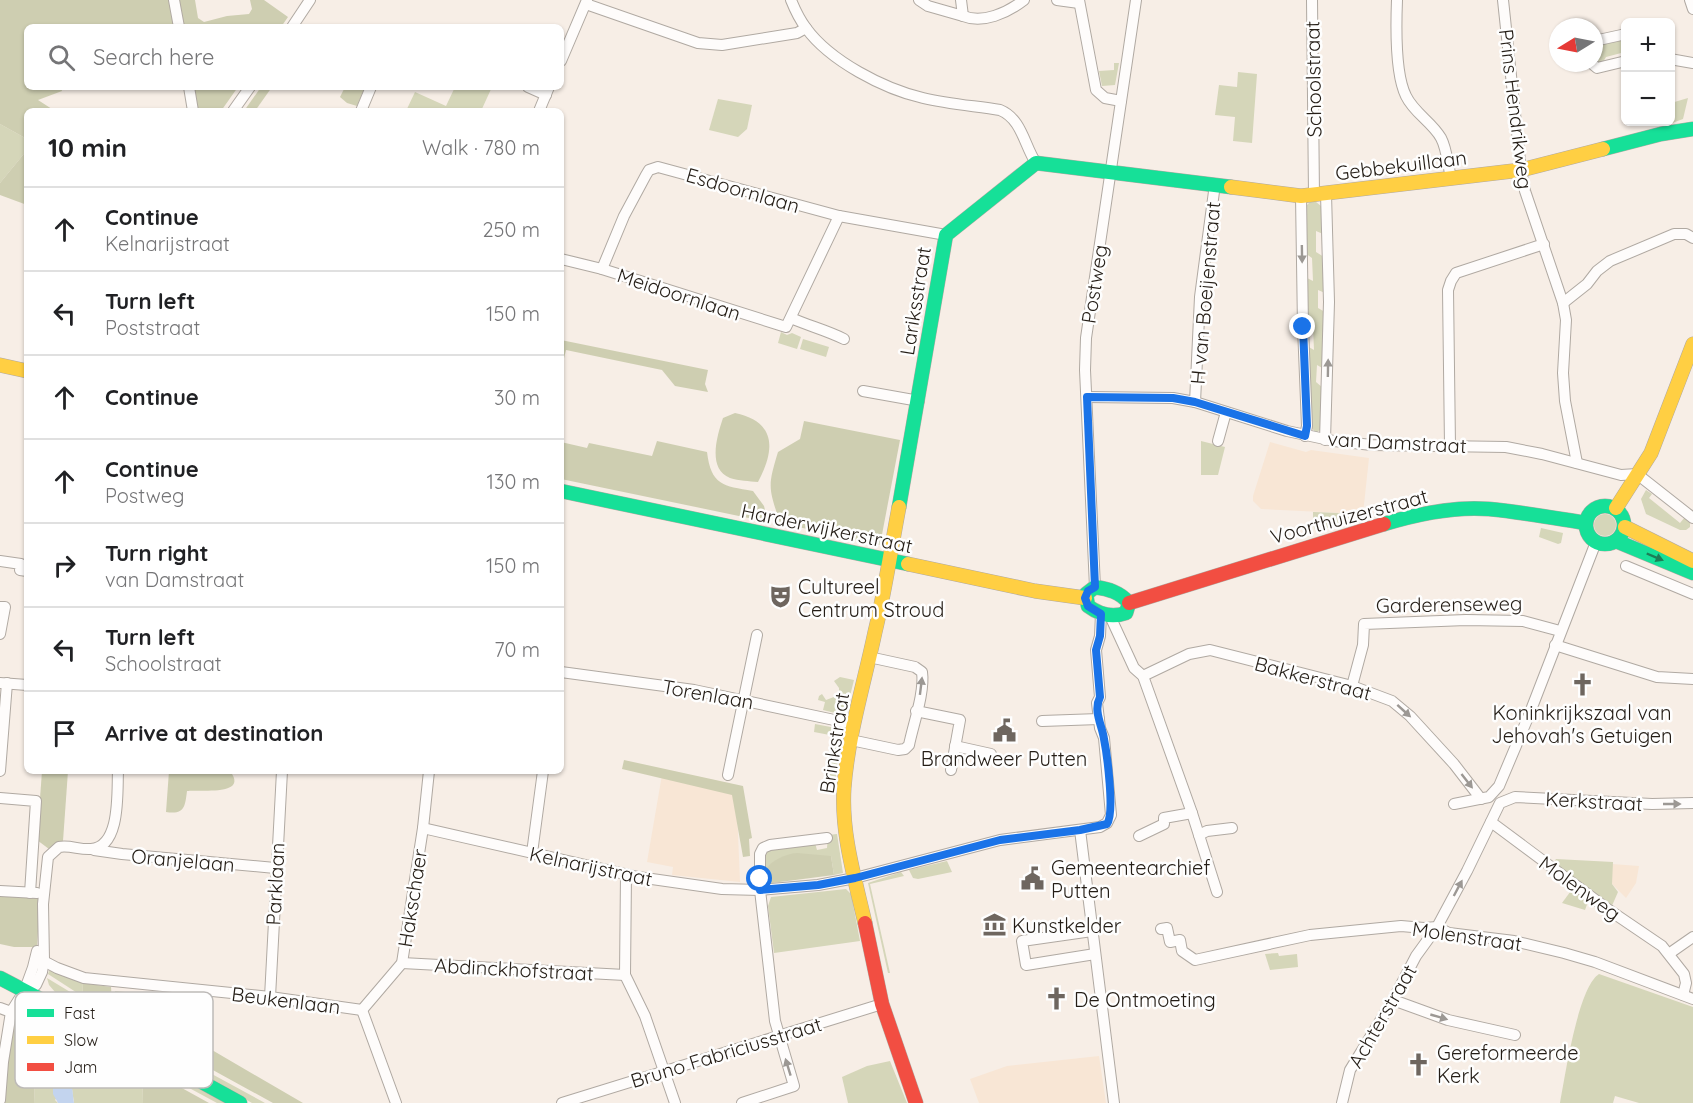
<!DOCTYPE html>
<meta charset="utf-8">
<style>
:root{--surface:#fff;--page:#f2f2f2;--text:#202124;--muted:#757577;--line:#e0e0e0}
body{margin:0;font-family:Quicksand,sans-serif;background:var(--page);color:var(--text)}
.controls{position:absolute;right:18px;top:18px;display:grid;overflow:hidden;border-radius:9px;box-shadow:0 2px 4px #0004}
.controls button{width:54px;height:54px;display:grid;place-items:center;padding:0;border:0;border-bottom:2px solid var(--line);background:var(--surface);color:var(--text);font:30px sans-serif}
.compass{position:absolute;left:1549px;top:18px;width:54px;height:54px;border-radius:50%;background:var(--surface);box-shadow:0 2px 4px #0004;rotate:260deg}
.stop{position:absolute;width:18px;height:18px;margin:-14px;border:4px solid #1a73e8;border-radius:50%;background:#fff}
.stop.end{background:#1a73e8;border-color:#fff;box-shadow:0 2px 6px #0008}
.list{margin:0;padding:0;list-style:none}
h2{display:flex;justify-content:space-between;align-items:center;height:78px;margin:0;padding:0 24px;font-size:26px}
h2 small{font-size:20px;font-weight:400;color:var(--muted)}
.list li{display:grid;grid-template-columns:39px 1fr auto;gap:18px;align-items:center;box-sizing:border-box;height:84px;padding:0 24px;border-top:2px solid var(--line)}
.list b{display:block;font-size:22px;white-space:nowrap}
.list p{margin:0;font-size:20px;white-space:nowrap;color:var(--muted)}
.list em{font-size:20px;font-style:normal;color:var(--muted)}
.icon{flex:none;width:33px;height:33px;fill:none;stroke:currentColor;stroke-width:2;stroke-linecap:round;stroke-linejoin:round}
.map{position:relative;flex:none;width:1693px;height:1103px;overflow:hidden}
.search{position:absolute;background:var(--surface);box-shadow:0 2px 4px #0004;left:24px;top:24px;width:540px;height:66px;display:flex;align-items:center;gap:15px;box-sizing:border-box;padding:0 21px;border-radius:9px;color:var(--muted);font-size:22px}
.panel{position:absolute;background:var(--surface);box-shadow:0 2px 4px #0004;left:24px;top:108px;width:540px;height:666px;border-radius:9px}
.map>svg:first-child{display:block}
.built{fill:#f8e6d5}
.green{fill:#d5d6b9}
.forest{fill:#ceceb1}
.water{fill:#c3d4ee}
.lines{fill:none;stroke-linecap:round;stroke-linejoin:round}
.street-casing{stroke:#b0a9a2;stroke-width:12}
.fast-casing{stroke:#b0a9a2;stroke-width:15}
.slow-casing{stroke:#b0a9a2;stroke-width:15}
.jam-casing{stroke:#b0a9a2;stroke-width:15}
.street{stroke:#fefcfb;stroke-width:10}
.fast{stroke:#16e098;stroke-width:14}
.slow{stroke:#ffcf43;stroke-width:14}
.jam{stroke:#f24e42;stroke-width:14}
.oneway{fill:#9c9894}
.oneway2{fill:#1d7e57}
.route{stroke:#1a73e8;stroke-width:8}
.labels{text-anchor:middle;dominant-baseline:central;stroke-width:5;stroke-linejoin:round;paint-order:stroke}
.street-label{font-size:20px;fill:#241d16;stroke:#fefefe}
.poi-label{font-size:20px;fill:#241d16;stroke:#fefefe;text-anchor:start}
.key{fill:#fefefe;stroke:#bdbab8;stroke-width:1.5}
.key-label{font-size:16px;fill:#241d16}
</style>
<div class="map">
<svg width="1693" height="1103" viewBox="0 0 1693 1103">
<rect width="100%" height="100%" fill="#f7eee6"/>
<!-- built -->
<g class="built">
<path d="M1270 442 1306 452 1311 450 1369 458 1363 514 1261 509 1253 501V496Z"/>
<path d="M663 769 736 785 740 882 672 875 673 867 647 862Z"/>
<path d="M1612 864 1639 866 1636 883 1626 898 1612 884Z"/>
<path d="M1099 1056 1106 1103H979L970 1079 1007 1066Z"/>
</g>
<!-- green -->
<g class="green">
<path d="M1625 37V52L1606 57 1602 64 1594 61V46Z"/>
<path d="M1114 63H1119L1115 85 1102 86 1099 71 1114 70Z"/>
<path d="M1238 72 1257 74 1252 143 1233 141 1235 117 1215 115 1219 85 1237 87Z"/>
<path d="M455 87H492L481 111H406L415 92 446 106Z"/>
<path d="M1688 98 1683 119 1664 126 1663 122H1670L1671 103Z"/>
<path d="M718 99 752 105 747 129 738 137 709 130Z"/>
<path d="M0 124 27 139V150L0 183Z"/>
<path d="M1310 202H1316L1321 206 1323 234 1316 231V252L1324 257 1325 293 1318 290V308L1325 312 1324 369 1317 365 1316 382 1323 388 1321 429 1316 433 1311 427 1307 346 1314 350 1313 327 1306 323 1305 277 1313 281 1312 258 1305 253 1306 206Z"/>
<path d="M781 332 787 335 792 333 801 337 797 349 778 343Z"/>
<path d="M803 339 829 347 826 357 800 349Z"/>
<path d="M1201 441 1225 447 1218 475H1201Z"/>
<path d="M1646 490 1652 494 1649 498 1680 523 1685 517 1690 522V527L1686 530H1680L1646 514 1641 499Z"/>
<path d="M1313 512H1314L1363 514 1316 532 1313 525Z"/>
<circle cx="1605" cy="525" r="11"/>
<path d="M1541 528 1563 533 1561 543 1558 544 1539 537Z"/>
<path d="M840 677 854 680 846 712 843 715 823 710 825 702 818 700 819 696 822 694 826 700 839 695V688L834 681Z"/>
<path d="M815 724 836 728 842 733 836 772V786L825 785 835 736 814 732Z"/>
<path d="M837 834 843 873 834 875 831 856 775 861 765 870 764 860 768 850 815 843 817 850 827 848 828 835Z"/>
<path d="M1556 859 1613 862 1612 884 1618 892 1611 908 1552 865Z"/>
<path d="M947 861 952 872 918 879 913 878 909 870Z"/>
<path d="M901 872 904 876 870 884 890 973H888L868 883Z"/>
<path d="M1573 888 1589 899 1585 910 1562 903Z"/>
<path d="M846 889 851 894 860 941 774 953 768 906 771 897Z"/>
<path d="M1278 953 1279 956 1297 954 1298 967 1270 970 1265 954Z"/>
<path d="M53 970 83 983 82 996 48 974 49 971Z"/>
<path d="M1599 974 1693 1007V1103H1639L1615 1096 1613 1103H1560C1565 1077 1578 987 1599 974Z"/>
<path d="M47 978 153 1042 265 1103H252L55 992 49 985Z"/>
<path d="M34 1001 230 1103H217L91 1035 55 1022 25 1006Z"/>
<path d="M48 1022 82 1034 142 1066 143 1103H74L71 1082 55 1100 58 1103H34L36 1053H45Z"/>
<path d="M890 1061 907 1103H848L842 1077 867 1066Z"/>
</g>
<!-- forest -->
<g class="forest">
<path d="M0 0H171L175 27H27V87H61L62 91 38 100 55 111H27V139L0 124Z"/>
<path d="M176 0H195L198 18 204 22 227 16 249 14 252 9 250 0H264L288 17 281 27H180Z"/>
<path d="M194 87C208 87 224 90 238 87L221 111H197Z"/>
<path d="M261 87H272L255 111H244Z"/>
<path d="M345 87H365L357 106 347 103 340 97Z"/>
<path d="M27 150V205L0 195V183Z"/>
<path d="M561 340 708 370 705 384 708 392 675 386 662 370 566 350 561 371Z"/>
<path d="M735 413C777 422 775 450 758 482 749 481 739 481 730 478 707 469 717 436 723 418Z"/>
<path d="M804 421 900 440 880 545 780 523C769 488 767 488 778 452L800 439Z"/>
<path d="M657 441 707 452C711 485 723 486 753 491L764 506 768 522 561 479V442L587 448 589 443 652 456Z"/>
<path d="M624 760 743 786 752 838 749 839 750 856 743 857 732 795 622 769Z"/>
<path d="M42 771H68L63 841 49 849 37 840Z"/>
<path d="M169 771H230C250 797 197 789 187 791 185 806 185 815 166 812Z"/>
<path d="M797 853 831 856 834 875 772 883 768 882 765 870C772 860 785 854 797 853Z"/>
<path d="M0 894 40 898 37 947H14L0 944Z"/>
<path d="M83 983 111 987 112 1002 123 1021 82 996Z"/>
<path d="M115 991 204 1000C201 1021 193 1023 212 1038V1050L303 1103H273L131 1025C122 1015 116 1004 115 991Z"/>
<path d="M23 1010 48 1022 45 1053H36L34 1103H4L12 1024Z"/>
<path d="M142 1066 209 1103H143Z"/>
</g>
<!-- water -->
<path class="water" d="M58 1074C74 1076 72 1090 74 1103H58L53 1094V1081Z"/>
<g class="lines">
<defs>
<g id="street">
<path d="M174 0 179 27"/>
<path d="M791 0C795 10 800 20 806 28 830 61 884 89 923 98 948 104 975 106 1000 110 1022 119 1024 145 1036 163"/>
<path d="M919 0 928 6 963 16 961 0"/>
<path d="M1057 0 1079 3"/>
<path d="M1079 0 1096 90 1105 98 1121 101"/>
<path d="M1312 0 1314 195"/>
<path d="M1397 0C1396 25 1395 74 1406 96 1414 113 1432 122 1441 138 1447 149 1448 166 1451 178"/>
<path d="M1503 0 1521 170 1525 191 1563 303 1566 320 1563 373 1565 401 1577 463"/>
<path d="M1690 0 1693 9"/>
<path d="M586 4 698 43 722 45 797 33 806 28"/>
<path d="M963 16C983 24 1007 13 1024 0"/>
<path d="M292 27 310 0"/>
<path d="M1594 41 1626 34"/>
<path d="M1670 59 1693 63"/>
<path d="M561 61 587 0"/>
<path d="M1591 63 1597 68 1626 61"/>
<path d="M189 87 193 111"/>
<path d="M528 87 546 95"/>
<path d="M233 111 250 87"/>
<path d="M361 111 371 87"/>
<path d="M539 111 549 87"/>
<path d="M1301 196 1303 327 1307 426 1305 436"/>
<path d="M561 259 602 269 786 327 839 216"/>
<path d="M602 269 624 216 646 175 649 170 658 167 839 216 946 235"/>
<path d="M1563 303 1587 284 1597 271 1610 261 1674 234H1686L1693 238"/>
<path d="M791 318C809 326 826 330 844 339"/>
<path d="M863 391 919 401"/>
<path d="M1087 397 1173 398 1195 402 1287 431 1334 441 1372 445 1506 447 1542 454 1621 475 1637 474 1693 518"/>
<path d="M1195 402 1200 297 1215 184"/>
<path d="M1325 440 1329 302 1326 194"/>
<path d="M1218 441 1226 412"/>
<path d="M1450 446 1448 290 1451 281 1456 273 1544 244"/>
<path d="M0 561 21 564 20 570 27 571"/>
<path d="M1626 566 1693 594"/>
<path d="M1095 587 1085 370 1086 338 1136 0"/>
<path d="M0 607H5L0 634"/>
<path d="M1110 616 1134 668 1143 676 1192 813 1217 892"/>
<path d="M1555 645 1657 677 1693 679"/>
<path d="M561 672 694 690 853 724"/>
<path d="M1143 676 1189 654 1210 650 1352 686 1392 701 1410 716 1454 764 1481 799"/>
<path d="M0 683 27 685"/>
<path d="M1352 686 1363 645 1364 624 1466 620 1523 621 1560 631"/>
<path d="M916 711 960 720 951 770"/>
<path d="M1042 721 1099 719"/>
<path d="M851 740 898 750 905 749 909 745C913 725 925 692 922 672L915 667 869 657"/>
<path d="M955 746 991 754"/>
<path d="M0 771 7 683"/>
<path d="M728 775 757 635"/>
<path d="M0 798 36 801 30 893"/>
<path d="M1454 804 1489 797 1499 786 1529 715 1596 542"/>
<path d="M1491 822 1609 910 1662 946 1684 974 1686 983 1683 995"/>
<path d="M423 828 638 877 722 889 760 890 818 885 855 878 1000 840 1100 827 1107 823 1111 815 1104 738 1100 728 1097 703 1100 697 1096 650 1100 636 1101 614"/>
<path d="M1080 830 1114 1103"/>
<path d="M1199 835 1207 831 1232 828"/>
<path d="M1139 836 1164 824V818L1192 813"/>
<path d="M94 850 122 854 275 868"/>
<path d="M532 853 543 771"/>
<path d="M626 874 625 975 645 1016 675 1103"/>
<path d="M0 891 37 893"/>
<path d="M1161 929 1167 928 1170 942 1180 940 1182 951 1195 960 1310 935 1401 926 1424 928 1437 927 1449 933 1514 941 1564 953 1595 962 1693 999"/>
<path d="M1092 931 1022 941 1026 965 1095 954"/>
<path d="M1670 953 1693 937"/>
<path d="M36 957 57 968 84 978 270 997 362 1010"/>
<path d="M402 963 625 975"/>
<path d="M25 991 36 985 42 972 44 960 43 904 48 857 59 847C70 845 80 850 91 849 121 847 117 792 118 771"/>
<path d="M270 997 282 771"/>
<path d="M1393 1000 1448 1020 1515 1035"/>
<path d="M0 1008 11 1012C23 995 33 972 37 951"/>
<path d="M362 1010 402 963 423 828 429 771"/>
<path d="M362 1010 396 1103"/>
<path d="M0 1100 3 1062 11 1012"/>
<path d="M562 1103 882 1004"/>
<path d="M742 1103 794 1086 775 1021 760 890V854L763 848 770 845 827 838"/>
<path d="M1342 1103 1350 1070 1393 1000 1416 956 1437 927 1467 871 1500 803 1515 797 1652 804 1693 803"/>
</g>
<g id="fast">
<path d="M1603 149 1661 134 1693 129"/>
<path d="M561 491 908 564"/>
<circle cx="1605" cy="525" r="19"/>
<path d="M899 507 946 235 1036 163 1231 187"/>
<path d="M1384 524C1417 514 1453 506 1489 509 1521 512 1554 518 1586 523"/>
<path d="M1616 541 1693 573"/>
<path d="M1095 587C1108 589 1120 592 1129 603L1126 613C1112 618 1100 615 1088 606L1086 594Z"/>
<path d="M0 978 130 1046 149 1053 240 1103"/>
</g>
<g id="slow">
<path d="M1231 187 1301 196 1521 170 1603 149"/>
<path d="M0 365 27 371"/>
<path d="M1616 508 1651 453 1693 344"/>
<path d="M1625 527 1693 561"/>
<path d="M908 564 1035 591 1085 598"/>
<path d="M865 923C855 879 841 833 844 788 848 735 864 684 875 632 885 591 891 549 899 507"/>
</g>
<g id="jam">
<path d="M1129 603 1384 524"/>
<path d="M865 923 882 1004 916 1103"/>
</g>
</defs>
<!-- street casing -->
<use href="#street" class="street-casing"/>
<!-- fast casing -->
<use href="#fast" class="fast-casing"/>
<!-- slow casing -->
<use href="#slow" class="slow-casing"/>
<!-- jam casing -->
<use href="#jam" class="jam-casing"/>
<!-- street -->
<use href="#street" class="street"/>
<!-- fast -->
<use href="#fast" class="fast"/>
<!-- slow -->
<use href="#slow" class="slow"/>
<!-- jam -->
<use href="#jam" class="jam"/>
</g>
<!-- one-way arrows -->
<defs><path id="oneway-solid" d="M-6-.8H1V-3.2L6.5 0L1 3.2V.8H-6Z" transform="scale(1.5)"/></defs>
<g class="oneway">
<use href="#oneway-solid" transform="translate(1302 254) rotate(89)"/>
<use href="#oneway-solid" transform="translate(1328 368) rotate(-89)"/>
<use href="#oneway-solid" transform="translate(921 686) rotate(-83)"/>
<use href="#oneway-solid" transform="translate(1404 711) rotate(42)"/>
<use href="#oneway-solid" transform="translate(1467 781) rotate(52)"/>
<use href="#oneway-solid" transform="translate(1672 804)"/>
<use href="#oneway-solid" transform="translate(1458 888) rotate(-62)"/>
<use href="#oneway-solid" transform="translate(1439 1017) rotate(16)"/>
<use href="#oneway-solid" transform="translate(788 1067) rotate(-107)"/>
</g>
<use class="oneway2" href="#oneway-solid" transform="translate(1655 557) rotate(23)"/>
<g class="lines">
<!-- route -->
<path class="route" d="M760 879V890L818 885 855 878 1000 840 1080 830 1107 824C1115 813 1107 754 1104 739 1102 725 1093 711 1100 697L1096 650 1100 636 1101 614 1088 606 1085 598 1088 591 1095 587 1087 397 1173 398 1195 402 1305 436 1307 426 1303 327"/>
</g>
<!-- icons -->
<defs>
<symbol id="theatre-bare" viewBox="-9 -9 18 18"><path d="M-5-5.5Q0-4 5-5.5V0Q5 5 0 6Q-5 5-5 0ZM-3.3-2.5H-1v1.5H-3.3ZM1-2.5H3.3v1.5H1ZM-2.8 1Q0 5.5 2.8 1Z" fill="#6e665f" stroke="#fefefe" stroke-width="2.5" paint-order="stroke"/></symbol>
<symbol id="church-bare" viewBox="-9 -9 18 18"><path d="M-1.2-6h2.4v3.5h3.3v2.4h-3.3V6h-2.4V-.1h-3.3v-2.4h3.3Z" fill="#6e665f" stroke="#fefefe" stroke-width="2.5" paint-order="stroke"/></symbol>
<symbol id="civic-bare" viewBox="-9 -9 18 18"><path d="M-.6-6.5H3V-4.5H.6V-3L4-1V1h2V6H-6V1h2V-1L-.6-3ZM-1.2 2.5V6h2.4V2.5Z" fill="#6e665f" stroke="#fefefe" stroke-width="2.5" paint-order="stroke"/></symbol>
<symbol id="museum-bare" viewBox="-9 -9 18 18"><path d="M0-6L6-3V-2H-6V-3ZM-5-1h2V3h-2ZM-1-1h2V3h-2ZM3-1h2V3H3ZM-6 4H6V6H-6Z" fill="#6e665f" stroke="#fefefe" stroke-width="2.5" paint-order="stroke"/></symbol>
</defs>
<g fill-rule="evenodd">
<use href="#theatre-bare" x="764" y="580" width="33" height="33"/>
<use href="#church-bare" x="1566" y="668" width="33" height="33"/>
<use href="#civic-bare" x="988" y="714" width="33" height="33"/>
<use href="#civic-bare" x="1016" y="862" width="33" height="33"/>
<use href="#museum-bare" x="978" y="908" width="33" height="33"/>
<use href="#church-bare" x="1040" y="982" width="33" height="33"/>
<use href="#church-bare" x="1402" y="1048" width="33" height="33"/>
</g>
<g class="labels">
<!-- street labels -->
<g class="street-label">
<text transform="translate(1313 79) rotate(-91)">Schoolstraat</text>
<text transform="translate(1516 109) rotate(83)">Prins Hendrikweg</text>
<text transform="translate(1401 165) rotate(-7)">Gebbekuillaan</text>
<text transform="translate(743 190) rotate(16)">Esdoornlaan</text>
<text transform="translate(1094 284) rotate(-81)">Postweg</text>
<text transform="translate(1205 293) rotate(-85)">H van Boeijenstraat</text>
<text transform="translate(679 294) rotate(18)">Meidoornlaan</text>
<text transform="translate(915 301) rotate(-81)">Lariksstraat</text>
<text transform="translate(1397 442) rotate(3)">van Damstraat</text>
<text transform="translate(1349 516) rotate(-15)">Voorthuizerstraat</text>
<text transform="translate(827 528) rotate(12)">Harderwijkerstraat</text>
<text transform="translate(1449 604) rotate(-1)">Garderenseweg</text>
<text transform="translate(1313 678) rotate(15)">Bakkerstraat</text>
<text transform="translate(708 694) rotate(10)">Torenlaan</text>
<text transform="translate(834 743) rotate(-81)">Brinkstraat</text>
<text transform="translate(1594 801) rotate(3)">Kerkstraat</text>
<text transform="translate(183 860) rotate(5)">Oranjelaan</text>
<text transform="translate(591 866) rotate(12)">Kelnarijstraat</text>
<text transform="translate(275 884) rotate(-87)">Parklaan</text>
<text transform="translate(1580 888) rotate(36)">Molenweg</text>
<text transform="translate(412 898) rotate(-81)">Hakschaer</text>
<text transform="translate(1467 936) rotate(8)">Molenstraat</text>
<text transform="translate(514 969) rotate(3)">Abdinckhofstraat</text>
<text transform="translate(286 1000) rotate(7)">Beukenlaan</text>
<text transform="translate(1382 1016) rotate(-60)">Achterstraat</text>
<text transform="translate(726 1052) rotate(-17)">Bruno Fabriciusstraat</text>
</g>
<!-- poi labels -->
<g class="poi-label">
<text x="798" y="586">Cultureel<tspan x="798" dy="23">Centrum Stroud</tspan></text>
<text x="1582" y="712" text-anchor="middle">Koninkrijkszaal van<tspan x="1582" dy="23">Jehovah's Getuigen</tspan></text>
<text x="1004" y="758" text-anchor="middle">Brandweer Putten</text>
<text x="1051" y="867">Gemeentearchief<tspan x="1051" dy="23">Putten</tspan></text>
<text x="1012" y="925">Kunstkelder</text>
<text x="1074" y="999">De Ontmoeting</text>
<text x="1437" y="1052">Gereformeerde<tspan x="1437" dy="23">Kerk</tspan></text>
</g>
</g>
<!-- legend -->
<rect x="15" y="992" width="198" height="96" rx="9" class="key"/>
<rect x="27" y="1009" width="27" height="8" fill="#16e098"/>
<rect x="27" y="1036" width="27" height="8" fill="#ffcf43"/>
<rect x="27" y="1063" width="27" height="8" fill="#f24e42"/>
<g class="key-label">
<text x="64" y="1019">Fast</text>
<text x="64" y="1046">Slow</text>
<text x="64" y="1073">Jam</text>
</g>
</svg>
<div class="controls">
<button>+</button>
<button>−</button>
</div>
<svg class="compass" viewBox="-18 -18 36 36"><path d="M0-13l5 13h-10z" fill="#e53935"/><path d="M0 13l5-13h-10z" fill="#757577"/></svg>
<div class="stop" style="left:760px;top:879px"></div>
<div class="stop end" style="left:1303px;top:327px"></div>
<div class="search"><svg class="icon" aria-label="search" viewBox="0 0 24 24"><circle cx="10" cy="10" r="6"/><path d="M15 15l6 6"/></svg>Search here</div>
<section class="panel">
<h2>10 min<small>Walk · 780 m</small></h2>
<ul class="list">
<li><svg class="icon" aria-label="ahead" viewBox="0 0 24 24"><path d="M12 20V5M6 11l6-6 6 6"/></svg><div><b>Continue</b><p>Kelnarijstraat</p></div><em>250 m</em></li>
<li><svg class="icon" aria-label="left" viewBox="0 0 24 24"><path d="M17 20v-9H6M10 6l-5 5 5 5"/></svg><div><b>Turn left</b><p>Poststraat</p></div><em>150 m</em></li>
<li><svg class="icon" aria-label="ahead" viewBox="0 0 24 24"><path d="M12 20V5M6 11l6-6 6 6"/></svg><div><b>Continue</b></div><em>30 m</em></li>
<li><svg class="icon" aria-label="ahead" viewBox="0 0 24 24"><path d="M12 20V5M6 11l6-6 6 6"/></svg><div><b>Continue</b><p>Postweg</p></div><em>130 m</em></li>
<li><svg class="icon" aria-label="right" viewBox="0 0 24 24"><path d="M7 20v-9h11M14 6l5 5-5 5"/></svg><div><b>Turn right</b><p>van Damstraat</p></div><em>150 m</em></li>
<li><svg class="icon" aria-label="left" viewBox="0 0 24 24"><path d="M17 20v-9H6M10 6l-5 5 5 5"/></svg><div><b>Turn left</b><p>Schoolstraat</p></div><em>70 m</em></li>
<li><svg class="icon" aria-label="arrive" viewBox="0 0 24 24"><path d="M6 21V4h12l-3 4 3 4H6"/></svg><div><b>Arrive at destination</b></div></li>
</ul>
</section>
</div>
